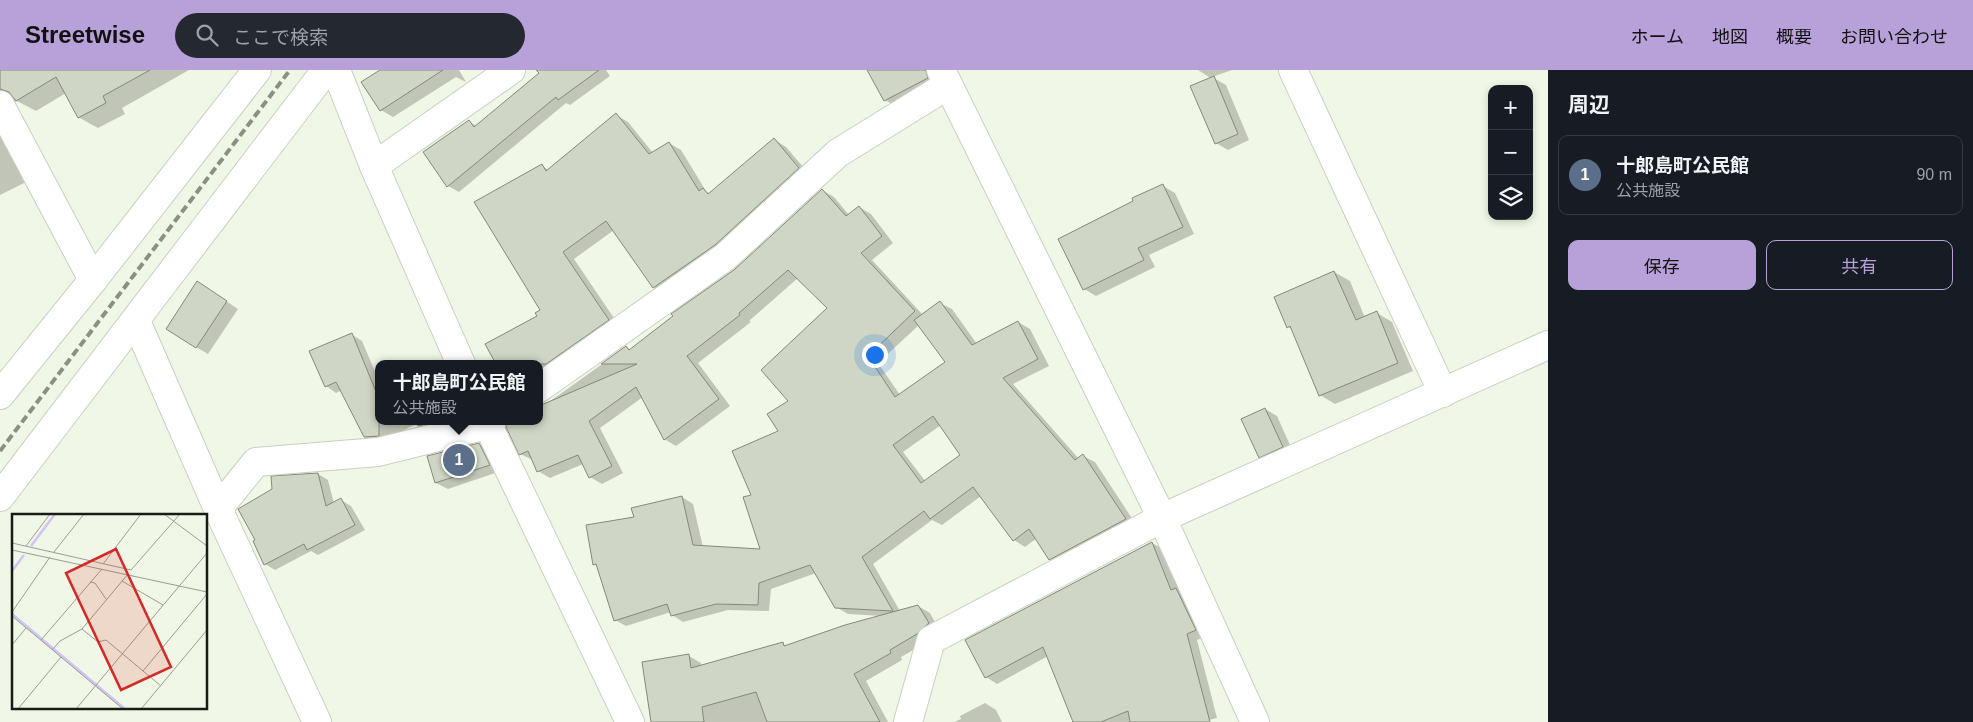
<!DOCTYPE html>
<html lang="ja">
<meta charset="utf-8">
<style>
:root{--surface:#171b24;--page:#242831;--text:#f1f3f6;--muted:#9ea1a6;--line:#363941;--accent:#b7a1d8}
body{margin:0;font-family:Helvetica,"Noto Sans JP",sans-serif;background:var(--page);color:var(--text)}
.controls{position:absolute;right:15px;top:15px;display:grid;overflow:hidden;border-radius:10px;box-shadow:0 2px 8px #0003}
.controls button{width:45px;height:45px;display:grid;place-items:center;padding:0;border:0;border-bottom:1px solid var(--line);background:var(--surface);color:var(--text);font:25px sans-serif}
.you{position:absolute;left:874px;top:284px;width:18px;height:18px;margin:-12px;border:4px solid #fff;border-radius:50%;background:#1a73e8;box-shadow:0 0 0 8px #1a73e833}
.badge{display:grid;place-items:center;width:32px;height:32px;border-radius:50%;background:var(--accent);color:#fff;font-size:16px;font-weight:700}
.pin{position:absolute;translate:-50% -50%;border:2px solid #fff;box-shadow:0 1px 5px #0006}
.popup{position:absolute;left:375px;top:290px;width:168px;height:65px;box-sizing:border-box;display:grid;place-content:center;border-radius:10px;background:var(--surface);filter:drop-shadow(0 1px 4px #0005);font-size:16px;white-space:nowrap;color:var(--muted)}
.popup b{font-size:19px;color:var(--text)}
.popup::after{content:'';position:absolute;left:50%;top:100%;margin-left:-10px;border:10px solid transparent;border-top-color:var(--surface)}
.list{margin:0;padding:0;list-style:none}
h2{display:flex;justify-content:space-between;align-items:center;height:65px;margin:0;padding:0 20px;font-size:21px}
h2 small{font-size:16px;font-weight:400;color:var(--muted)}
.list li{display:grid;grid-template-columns:32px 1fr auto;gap:15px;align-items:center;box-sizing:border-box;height:80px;margin:0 10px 10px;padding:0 10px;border:1px solid var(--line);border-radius:10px}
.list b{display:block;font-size:19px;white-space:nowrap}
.list p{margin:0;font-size:16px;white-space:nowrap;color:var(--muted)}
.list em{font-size:16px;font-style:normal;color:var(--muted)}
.actions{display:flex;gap:10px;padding:15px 20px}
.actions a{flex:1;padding:11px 0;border:1px solid var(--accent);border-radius:10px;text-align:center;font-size:18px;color:var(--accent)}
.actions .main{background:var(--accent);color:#111}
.icon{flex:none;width:28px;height:28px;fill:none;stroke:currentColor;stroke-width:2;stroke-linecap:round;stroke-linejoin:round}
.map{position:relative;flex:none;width:1548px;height:652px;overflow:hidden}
header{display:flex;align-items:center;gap:30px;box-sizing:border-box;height:70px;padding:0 25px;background:var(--accent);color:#111}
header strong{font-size:24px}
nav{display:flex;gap:28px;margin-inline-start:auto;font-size:18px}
.search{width:350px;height:45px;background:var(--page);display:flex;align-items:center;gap:12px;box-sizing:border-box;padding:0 18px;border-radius:28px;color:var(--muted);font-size:19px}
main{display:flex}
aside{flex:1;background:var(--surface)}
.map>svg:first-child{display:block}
.shadow{fill:#0003;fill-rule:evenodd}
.building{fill:#d0d6c5;stroke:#848a7a;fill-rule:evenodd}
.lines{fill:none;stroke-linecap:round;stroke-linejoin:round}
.minor-casing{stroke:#c9d0bf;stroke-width:30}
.minor{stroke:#fff;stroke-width:28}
.rail{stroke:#8b9084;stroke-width:4;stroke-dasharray:8 4;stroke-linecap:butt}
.inset-river{fill:none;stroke:#d3c2f6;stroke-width:2.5}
.inset-road{fill:none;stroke:#9b9f92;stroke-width:1}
.view{fill:#d62828;fill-opacity:0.15;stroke:#d62828;stroke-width:2.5}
.inset-edge{fill:none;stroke:#191c15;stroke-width:2.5}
</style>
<header>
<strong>Streetwise</strong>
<div class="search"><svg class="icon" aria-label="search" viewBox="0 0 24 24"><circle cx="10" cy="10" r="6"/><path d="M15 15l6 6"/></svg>ここで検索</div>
<nav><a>ホーム</a><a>地図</a><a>概要</a><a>お問い合わせ</a></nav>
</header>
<main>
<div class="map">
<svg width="1548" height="652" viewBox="0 0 1548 652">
<rect width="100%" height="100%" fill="#f1f7e6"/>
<!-- shadow -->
<g class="shadow">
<path d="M10 0H189L122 38 125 44 98 58 78 47 66 23 36 41 17 31 13 32 34 108 0 125V6Z"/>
<path d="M382 0H459L466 12 456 7 393 47 381 40Z"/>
<path d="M538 0H606L610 6 570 35 566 33 459 122 448 116 425 82 469 52 477 56 541 4Z"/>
<path d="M869 0H932L939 15 897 37 885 30Z"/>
<path d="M1232 0 1212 7 1226 15 1249 70 1228 80 1216 73 1212 9 1198 0Z"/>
<path d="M616 45 628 52 653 83 669 73 681 80 706 121 710 124 775 70 786 77 810 105 666 224 654 217 614 160 574 189 620 257 539 315V246L542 240V96L549 100Z"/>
<path d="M1163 116 1175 123 1194 164 1149 185 1155 197 1096 226 1084 219Z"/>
<path d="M822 120 834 127 849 145 859 137 871 144 893 173 872 190 923 245 940 233 952 239 977 274 1018 252 1030 259 1049 296 1013 314 1079 389 1083 386 1095 392 1137 456 1062 496 1050 489 1037 468 1025 477 1014 470 981 426 942 455 932 450 873 494 900 541 918 536 930 543 940 561 929 571 901 587 902 590 866 611 888 652H674L689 586 701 593V596L783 574 788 577 882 546 848 544 836 537 816 503 771 519 769 541 728 540 683 552 672 545 671 542 626 556 615 550 598 497 594 494 635 448 682 427 693 434 703 477 762 480 753 426 829 238 798 208 749 251 751 252 698 293 730 336 676 376 664 369 643 327 600 358 623 403 602 414 590 407 583 394 550 408 538 401 533 390 520 384 539 351V335L549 332 626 277 631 280 736 200ZM919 255 947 293 900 325 878 293ZM941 355 961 385 926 412 903 382Z"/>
<path d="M1334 202 1350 211 1365 248 1377 243 1392 252 1413 301 1335 334 1320 325 1292 259 1288 257Z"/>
<path d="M209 220 238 239 208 284 196 277Z"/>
<path d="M351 264 362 271 379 311V351H471L430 361 418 353 381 372 376 373 365 367 342 320 336 323 326 316Z"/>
<path d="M1265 339 1277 346 1294 384 1272 394 1260 387Z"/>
<path d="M479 374 491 381 501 401 448 419 436 413 429 387Z"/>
<path d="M318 404 328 410 334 434 341 430 351 436 365 460 318 485 311 481 275 500 265 494 273 419Z"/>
<path d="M1152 473 1163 479 1180 522 1187 526 1206 566 1197 570 1217 648 1200 652H1075L1048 586 997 614 986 607Z"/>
<path d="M985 633 996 640 1002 652H954L961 649 960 646Z"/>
</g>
<!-- building -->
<g class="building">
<path d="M0 0H150L103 26 106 33 78 48 56 7 16 31 9 22 0 19Z"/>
<path d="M380 0H443L380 41 361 12Z"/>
<path d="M536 0H599L558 30 556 27 447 117 423 82 469 50 474 57 539 3Z"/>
<path d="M867 0H926L928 8 884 31Z"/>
<path d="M1214 6 1238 64 1215 74 1190 16Z"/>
<path d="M616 43 649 84 669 72 699 121 703 118 708 124 774 68 799 98 715 175 653 218 606 151 563 182 609 250 546 294H496L485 274 537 246 535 243 540 240 474 132 542 94 546 101Z"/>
<path d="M1163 114 1183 157 1138 178 1144 190 1083 220 1058 169 1133 131 1132 128Z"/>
<path d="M822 119 846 146 859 136 882 166 861 183 915 241 868 286 895 327 945 292 914 250 940 231 972 275 1018 251 1038 289 1003 308 1075 390 1083 384 1126 449 1049 490 1029 459 1013 471 973 417 930 449 924 441 862 487 893 541 835 538 810 495 759 513 758 535 716 534 671 546 667 534 614 551 596 494 593 495 586 455 634 447 631 438 682 426 693 475 760 479 743 427 751 425 732 381 778 361 767 344 788 331 761 300 827 238 788 200 739 243 740 245 687 286 719 329 664 370 636 317 589 351 612 396 589 408 578 385 537 402 528 381 519 385 506 357 507 351H539V336L637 294H601L626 276 629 280 673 246 671 244 734 200ZM933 346 960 385 921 413 893 375Z"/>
<path d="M1334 201 1356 250 1377 241 1398 293 1319 326 1290 256 1287 258 1274 227Z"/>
<path d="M197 211 227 231 196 278 166 259Z"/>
<path d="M352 263 379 329V366L364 367 336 312 325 317 309 281Z"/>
<path d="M1265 338 1283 377 1259 388 1241 349Z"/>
<path d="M417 351H437L418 356Z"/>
<path d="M479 373 490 395 435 413 427 386Z"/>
<path d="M318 403 326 436 341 428 355 455 307 480 304 474 264 495 253 471 255 470 238 439 272 419 271 406Z"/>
<path d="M1152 472 1171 520 1176 518 1196 560 1187 564 1210 652H1130L1128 641 1101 652H1073L1043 577 985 608 965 570Z"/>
<path d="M918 535 929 553 917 564 890 580 891 583 854 604 880 652H767L756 622 702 637 704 652H651L642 592 689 584 691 598 783 572 784 576 845 555Z"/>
</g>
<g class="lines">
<defs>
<g id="minor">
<path d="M336 0 374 96 461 294"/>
<path d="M941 0 1162 448 1255 652"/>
<path d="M1293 0 1443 323"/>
<path d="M0 35 93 210"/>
<path d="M374 96 511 0"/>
<path d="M136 251 218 439 317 652"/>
<path d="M539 318 725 187 838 83 948 15"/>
<path d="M0 325 93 210 257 0"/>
<path d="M486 351 630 652"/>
<path d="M0 427 326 0"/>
<path d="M218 439 256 392 378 382 487 355 492 351"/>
<path d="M908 652 931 570 1162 448 1548 275"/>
</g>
</defs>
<!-- minor casing -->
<use href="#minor" class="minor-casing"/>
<!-- minor -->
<use href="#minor" class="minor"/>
<!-- rail -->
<path class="rail" d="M0 381 290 0"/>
</g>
<!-- overview -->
<g transform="translate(12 444)">
<rect width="195" height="195" fill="#f1f7e6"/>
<path class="inset-river" d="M19 32 43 0M0 57 12 41M0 100 113 195"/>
<path class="inset-road" d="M152 0 195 32M0 29 119 56 168 0M14 32 38 0M0 36 195 78M42 38 72 0M91 50 129 0M110 67 151 91M78 68 83 69 94 85M0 98 38 43M0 102 111 195M70 115 86 128 94 126 149 172M29 126 90 55M0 131 14 114M40 136 48 127 70 115 116 60M131 157 195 80M6 195 49 143M64 195 195 39M129 195 195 116"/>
<path class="view" d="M104 35 159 153 109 176 54 59Z"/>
<rect width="195" height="195" class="inset-edge"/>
</g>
</svg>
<div class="controls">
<button>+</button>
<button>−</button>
<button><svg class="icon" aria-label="layers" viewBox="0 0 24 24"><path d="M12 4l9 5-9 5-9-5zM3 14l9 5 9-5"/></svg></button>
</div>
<div class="you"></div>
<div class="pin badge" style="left:459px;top:390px;background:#5c6f8a">1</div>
<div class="popup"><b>十郎島町公民館</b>公共施設</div>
</div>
<aside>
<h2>周辺<small></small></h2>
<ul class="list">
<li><span class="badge" style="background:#5c6f8a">1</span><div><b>十郎島町公民館</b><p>公共施設</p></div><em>90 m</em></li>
</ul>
<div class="actions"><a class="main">保存</a><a>共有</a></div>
</aside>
</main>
